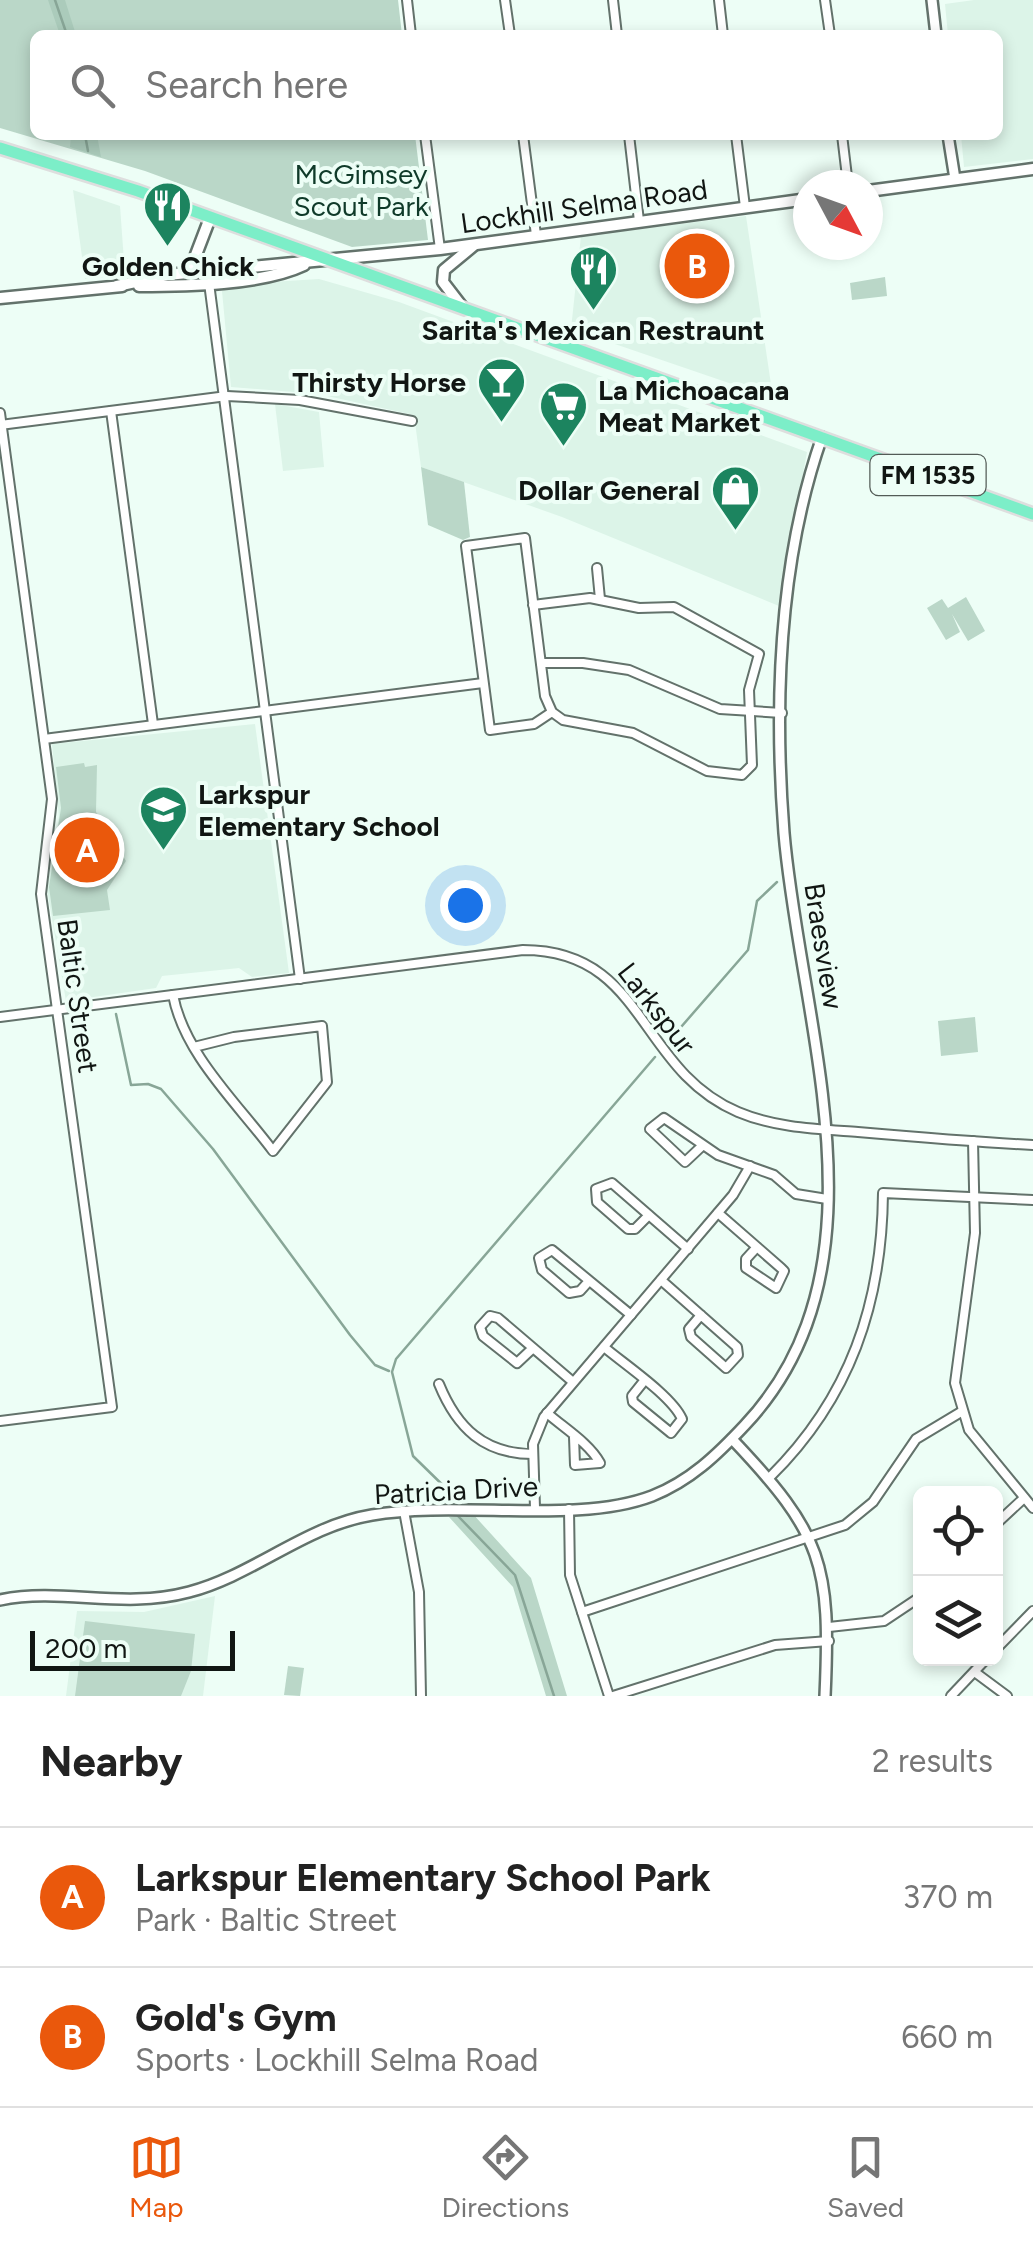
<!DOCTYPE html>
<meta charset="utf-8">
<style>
:root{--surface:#fff;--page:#f6f6f6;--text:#222;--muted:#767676;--line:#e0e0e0;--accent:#ea580c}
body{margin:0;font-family:Figtree,sans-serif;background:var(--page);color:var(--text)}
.controls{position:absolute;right:30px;bottom:30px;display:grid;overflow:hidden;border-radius:15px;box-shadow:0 5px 15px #0003}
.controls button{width:90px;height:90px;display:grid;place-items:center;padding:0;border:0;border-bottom:2px solid var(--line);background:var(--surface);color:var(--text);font:50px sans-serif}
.compass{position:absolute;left:793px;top:170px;width:90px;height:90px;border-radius:50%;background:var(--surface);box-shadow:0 5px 15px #0003;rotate:131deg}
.scale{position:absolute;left:30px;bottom:25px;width:205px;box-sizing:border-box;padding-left:10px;border:5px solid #111613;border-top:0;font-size:28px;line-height:35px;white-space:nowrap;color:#111613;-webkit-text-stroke:8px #edfef6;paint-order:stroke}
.you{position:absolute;left:465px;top:905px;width:35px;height:35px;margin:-25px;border:8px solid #fff;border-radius:50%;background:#1a73e8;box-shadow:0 0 0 15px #1a73e833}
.badge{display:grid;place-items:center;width:65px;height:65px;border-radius:50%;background:var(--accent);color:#fff;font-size:32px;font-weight:700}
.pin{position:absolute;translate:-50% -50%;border:5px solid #fff;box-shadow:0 2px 10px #0006}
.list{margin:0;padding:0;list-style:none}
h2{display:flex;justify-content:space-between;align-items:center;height:130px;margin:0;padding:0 40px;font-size:42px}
h2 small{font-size:32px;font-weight:400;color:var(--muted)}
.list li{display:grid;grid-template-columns:65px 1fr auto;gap:30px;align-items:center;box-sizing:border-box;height:140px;padding:0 40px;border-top:2px solid var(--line)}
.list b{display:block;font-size:38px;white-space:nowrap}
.list p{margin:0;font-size:32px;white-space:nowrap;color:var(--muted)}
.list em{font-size:32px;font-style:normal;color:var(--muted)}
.icon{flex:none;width:55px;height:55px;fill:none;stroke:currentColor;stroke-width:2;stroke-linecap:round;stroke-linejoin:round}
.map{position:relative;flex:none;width:1033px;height:1696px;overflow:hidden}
.search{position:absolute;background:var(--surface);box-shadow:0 5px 15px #0003;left:30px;right:30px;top:30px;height:110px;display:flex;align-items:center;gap:25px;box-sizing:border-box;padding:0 35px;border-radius:15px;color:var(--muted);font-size:38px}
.sheet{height:410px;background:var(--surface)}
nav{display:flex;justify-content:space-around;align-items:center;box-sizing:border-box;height:140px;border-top:2px solid var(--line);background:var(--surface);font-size:28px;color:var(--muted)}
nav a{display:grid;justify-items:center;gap:5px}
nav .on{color:var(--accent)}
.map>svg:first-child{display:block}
.built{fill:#dcf4e8}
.green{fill:#bad7c8}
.forest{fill:#abcbbb}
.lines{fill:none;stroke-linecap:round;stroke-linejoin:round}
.stream{stroke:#88a697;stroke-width:2.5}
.minor-casing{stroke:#63726b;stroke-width:12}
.tertiary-casing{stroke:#63726b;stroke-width:14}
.secondary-casing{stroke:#63726b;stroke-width:15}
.primary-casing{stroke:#dedede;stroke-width:16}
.minor{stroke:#fff;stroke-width:8}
.tertiary{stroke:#fff;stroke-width:9}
.secondary{stroke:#fff;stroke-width:10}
.primary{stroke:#7ceec8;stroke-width:11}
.labels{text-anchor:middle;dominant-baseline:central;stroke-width:8;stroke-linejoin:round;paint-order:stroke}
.shield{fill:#edfef6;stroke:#535c57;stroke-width:2.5}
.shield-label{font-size:25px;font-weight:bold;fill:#111613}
.park-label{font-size:28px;fill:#0f3a29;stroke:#edfef6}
.street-label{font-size:28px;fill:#111613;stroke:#edfef6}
.poi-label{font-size:28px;font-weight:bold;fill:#111613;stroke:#edfef6}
</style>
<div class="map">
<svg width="1033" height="1696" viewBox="0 0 1033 1696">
<rect width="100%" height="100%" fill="#edfef6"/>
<!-- built -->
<g class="built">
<path d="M974 0H1033V159L964 167 961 135H998V35H948L945 4Z"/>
<path d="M73 190 120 206 125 275 85 279Z"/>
<path d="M746 216 773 398 571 329 581 236Z"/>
<path d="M319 279 399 302 807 452 779 606 562 517 421 467 414 415 318 394 231 387 222 291 239 284Z"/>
<path d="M275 404 319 412 324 467 283 471Z"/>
<path d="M255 724 289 973 252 977 239 968 162 976 156 988 66 1001 47 889 59 817 52 744Z"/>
<path d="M215 1596 203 1696H66L77 1611 144 1612Z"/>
</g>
<!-- green -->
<g class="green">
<path d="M0 0H398L402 35H35V135H415L428 240 352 247 145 171 0 128Z"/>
<path d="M885 277 887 296 852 300 850 283Z"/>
<path d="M421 467 464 482 470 537 463 540 428 525Z"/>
<path d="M966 597 985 631 968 641 952 614 960 632 946 640 927 608 942 599 948 608Z"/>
<path d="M84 763 85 767 97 765 96 812 126 861 107 890 110 910 53 916 49 887 61 808 56 767Z"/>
<path d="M975 1017 978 1052 941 1056 938 1021Z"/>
<path d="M472 1513 531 1578 567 1696H546L513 1587 449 1517Z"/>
<path d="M85 1621 195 1634 191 1671 181 1696H75Z"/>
<path d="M288 1666 304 1668 300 1696 284 1695Z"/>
</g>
<!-- forest -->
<g class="forest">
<path d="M48 0H65L76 35H60Z"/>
<path d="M71 135H97L101 157 70 147Z"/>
</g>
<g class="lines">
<!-- stream -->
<g class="stream">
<path d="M55 0 67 35"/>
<path d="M85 135 88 151"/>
<path d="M116 1014 131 1085 148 1084 161 1089 213 1149 350 1335 375 1365 389 1371"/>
<path d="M668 1042 748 950 757 901 777 882"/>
<path d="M457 1499 413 1456 392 1372 396 1359 655 1057"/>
<path d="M458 1516 515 1575 554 1696"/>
</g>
<defs>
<g id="minor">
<path d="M407 0 411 35"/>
<path d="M505 0 510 35"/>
<path d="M613 0 617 35"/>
<path d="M719 0 723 35"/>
<path d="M825 0 830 35"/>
<path d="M425 135 440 249"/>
<path d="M523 135 536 235"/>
<path d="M629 135 639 221"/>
<path d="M736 135 745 207"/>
<path d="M842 135 848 185"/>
<path d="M209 283 300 979"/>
<path d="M111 411 153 724"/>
<path d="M0 413 52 799 41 894 112 1407 0 1421"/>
<path d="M0 425 227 396 300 400 412 421"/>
<path d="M597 568 600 599"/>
<path d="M533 605 590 598 639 608 674 607 759 654 749 690 752 765 742 775 707 771 633 733 563 720 552 712 545 696 525 538 466 546 490 730 534 724 552 712"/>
<path d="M541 663H583L629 670 720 709 782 713"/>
<path d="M44 739 483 683"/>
<path d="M173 995C184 1054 238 1104 273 1151L327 1082 322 1026 234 1037 194 1047"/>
<path d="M0 1017 523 950C646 950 637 1069 738 1112 776 1128 817 1129 858 1132 916 1137 975 1142 1033 1145"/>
<path d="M973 1141 975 1233 955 1383 969 1430 1033 1508"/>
<path d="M702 1146 685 1162 650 1129 664 1118 718 1155 774 1175 796 1194 827 1199"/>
<path d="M718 1213 781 1268 784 1271 776 1288 746 1268V1259L757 1247"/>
<path d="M649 1215 635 1229H628L597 1202 596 1189 612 1183 688 1249"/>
<path d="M661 1280 737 1347 738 1355 726 1368 691 1337 689 1329 701 1315"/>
<path d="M589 1281 580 1291 569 1293 542 1270 539 1258 552 1250 631 1315"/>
<path d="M604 1347C624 1364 672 1396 682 1419L671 1433 633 1402 632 1396 644 1381"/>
<path d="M533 1348 517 1363 483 1336 480 1327 490 1316 498 1318 573 1382"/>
<path d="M439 1384C457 1428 484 1454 533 1454"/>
<path d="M547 1413C564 1428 589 1443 600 1463L575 1465 574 1437"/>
<path d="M770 1477C850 1398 882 1304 883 1193L1033 1200"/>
<path d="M535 1508 533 1444 544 1417 733 1195 750 1166"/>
<path d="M569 1509 570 1575 609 1696"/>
<path d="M404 1511 419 1592 421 1696"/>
<path d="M996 1524 1024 1498"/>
<path d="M582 1612 845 1525 873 1502 916 1439 961 1412"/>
<path d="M829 1627 884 1621 920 1597"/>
<path d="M996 1649 1033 1611"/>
<path d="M976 1673 1007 1696"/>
<path d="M613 1696 775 1645 829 1641"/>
<path d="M951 1696 987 1658"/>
</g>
<g id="tertiary">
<path d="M932 0 936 35"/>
<path d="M948 135 955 179"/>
<path d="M732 1439C823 1535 831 1564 825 1696"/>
<path d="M0 1600C64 1587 121 1610 189 1592 254 1575 305 1526 372 1515 459 1500 576 1525 652 1496 690 1481 717 1455 745 1425 895 1265 800 1024 784 833 774 704 779 560 822 437"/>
</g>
<g id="secondary">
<path d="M868 191 1033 169"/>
<path d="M189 273 210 218"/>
<path d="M117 286 167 275 440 249 808 199"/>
<path d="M139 286C186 286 262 285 304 265"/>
<path d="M0 298 122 286"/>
<path d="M463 308 443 282 444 270 473 246"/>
</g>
<path id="primary" d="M0 148 138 191 1033 514"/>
</defs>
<!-- minor casing -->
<use href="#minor" class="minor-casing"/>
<!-- tertiary casing -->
<use href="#tertiary" class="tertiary-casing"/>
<!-- secondary casing -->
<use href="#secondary" class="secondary-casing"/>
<!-- primary casing -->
<use href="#primary" class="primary-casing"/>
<!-- minor -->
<use href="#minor" class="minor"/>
<!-- tertiary -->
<use href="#tertiary" class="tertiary"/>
<!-- secondary -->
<use href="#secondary" class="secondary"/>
<!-- primary -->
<use href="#primary" class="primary"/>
</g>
<!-- icons -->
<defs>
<symbol id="restaurant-pin" viewBox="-11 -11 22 30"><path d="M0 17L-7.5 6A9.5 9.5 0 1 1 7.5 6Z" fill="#1c845f" stroke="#edfef6"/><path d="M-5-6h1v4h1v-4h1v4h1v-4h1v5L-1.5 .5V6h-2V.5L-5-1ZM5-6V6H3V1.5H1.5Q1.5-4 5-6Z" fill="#fff"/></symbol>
<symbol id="bar-pin" viewBox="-11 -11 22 30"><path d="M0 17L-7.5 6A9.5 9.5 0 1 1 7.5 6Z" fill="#1c845f" stroke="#edfef6"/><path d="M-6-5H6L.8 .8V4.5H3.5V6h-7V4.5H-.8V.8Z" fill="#fff"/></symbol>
<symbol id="supermarket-pin" viewBox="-11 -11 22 30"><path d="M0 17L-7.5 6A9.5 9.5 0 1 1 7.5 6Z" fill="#1c845f" stroke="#edfef6"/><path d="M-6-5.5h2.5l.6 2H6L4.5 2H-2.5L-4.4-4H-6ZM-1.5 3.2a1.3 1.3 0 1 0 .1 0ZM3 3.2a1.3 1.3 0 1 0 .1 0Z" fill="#fff"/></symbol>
<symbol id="shop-pin" viewBox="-11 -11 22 30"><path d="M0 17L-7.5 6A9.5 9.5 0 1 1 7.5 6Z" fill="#1c845f" stroke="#edfef6"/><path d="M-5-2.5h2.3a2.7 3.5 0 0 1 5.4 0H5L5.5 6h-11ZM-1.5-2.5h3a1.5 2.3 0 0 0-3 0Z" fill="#fff"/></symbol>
<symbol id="school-pin" viewBox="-11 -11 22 30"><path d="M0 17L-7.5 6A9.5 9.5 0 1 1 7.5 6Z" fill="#1c845f" stroke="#edfef6"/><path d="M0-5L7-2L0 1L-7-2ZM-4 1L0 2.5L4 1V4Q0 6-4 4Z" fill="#fff"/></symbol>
</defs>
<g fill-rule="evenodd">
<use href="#restaurant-pin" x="140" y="178" width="55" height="75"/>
<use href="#restaurant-pin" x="566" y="242" width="55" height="75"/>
<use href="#bar-pin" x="474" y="354" width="55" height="75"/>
<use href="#supermarket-pin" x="536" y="378" width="55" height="75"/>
<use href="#shop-pin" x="708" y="462" width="55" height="75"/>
<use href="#school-pin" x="136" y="782" width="55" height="75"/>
</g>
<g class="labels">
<!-- shield labels -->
<rect class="shield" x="870.5" y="455" width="115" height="40" rx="8"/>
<g class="shield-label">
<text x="928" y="475">FM 1535</text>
</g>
<!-- park labels -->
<g class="park-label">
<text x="361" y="174">McGimsey<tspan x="361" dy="32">Scout Park</tspan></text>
</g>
<!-- street labels -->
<g class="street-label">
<text transform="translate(584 206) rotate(-8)">Lockhill Selma Road</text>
<text transform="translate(824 946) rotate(81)">Braesview</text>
<text transform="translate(78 996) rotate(82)">Baltic Street</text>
<text transform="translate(657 1008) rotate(52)">Larkspur</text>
<text transform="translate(456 1490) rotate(-3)">Patricia Drive</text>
</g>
<!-- poi labels -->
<g class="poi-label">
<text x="168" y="266">Golden Chick</text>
<text x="593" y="330">Sarita's Mexican Restraunt</text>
<text x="466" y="382" text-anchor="end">Thirsty Horse</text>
<text x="598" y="390" text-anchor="start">La Michoacana<tspan x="598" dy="32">Meat Market</tspan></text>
<text x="700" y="490" text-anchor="end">Dollar General</text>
<text x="198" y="794" text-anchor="start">Larkspur<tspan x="198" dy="32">Elementary School</tspan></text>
</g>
</g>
</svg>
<div class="controls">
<button><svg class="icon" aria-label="locate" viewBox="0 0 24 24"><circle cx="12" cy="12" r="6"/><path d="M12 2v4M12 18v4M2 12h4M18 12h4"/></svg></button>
<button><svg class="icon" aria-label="layers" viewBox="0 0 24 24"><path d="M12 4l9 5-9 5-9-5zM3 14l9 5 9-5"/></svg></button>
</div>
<svg class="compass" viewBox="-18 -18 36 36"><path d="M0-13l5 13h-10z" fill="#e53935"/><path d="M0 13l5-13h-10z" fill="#767676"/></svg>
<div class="scale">200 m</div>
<div class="you"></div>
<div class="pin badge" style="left:87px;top:850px">A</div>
<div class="pin badge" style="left:697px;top:266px">B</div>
<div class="search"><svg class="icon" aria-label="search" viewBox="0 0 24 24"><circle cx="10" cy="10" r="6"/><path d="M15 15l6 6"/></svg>Search here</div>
</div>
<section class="sheet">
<h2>Nearby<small>2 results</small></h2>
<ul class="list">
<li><span class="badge">A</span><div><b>Larkspur Elementary School Park</b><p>Park · Baltic Street</p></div><em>370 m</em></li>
<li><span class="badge">B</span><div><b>Gold's Gym</b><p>Sports · Lockhill Selma Road</p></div><em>660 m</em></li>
</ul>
</section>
<nav>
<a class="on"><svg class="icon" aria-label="map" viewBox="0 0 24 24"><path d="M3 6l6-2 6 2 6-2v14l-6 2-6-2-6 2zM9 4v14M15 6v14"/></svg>Map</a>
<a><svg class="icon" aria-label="directions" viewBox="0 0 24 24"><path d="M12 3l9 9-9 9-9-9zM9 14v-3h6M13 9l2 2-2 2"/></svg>Directions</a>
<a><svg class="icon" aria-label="saved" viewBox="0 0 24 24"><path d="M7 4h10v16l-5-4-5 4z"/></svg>Saved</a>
</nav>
